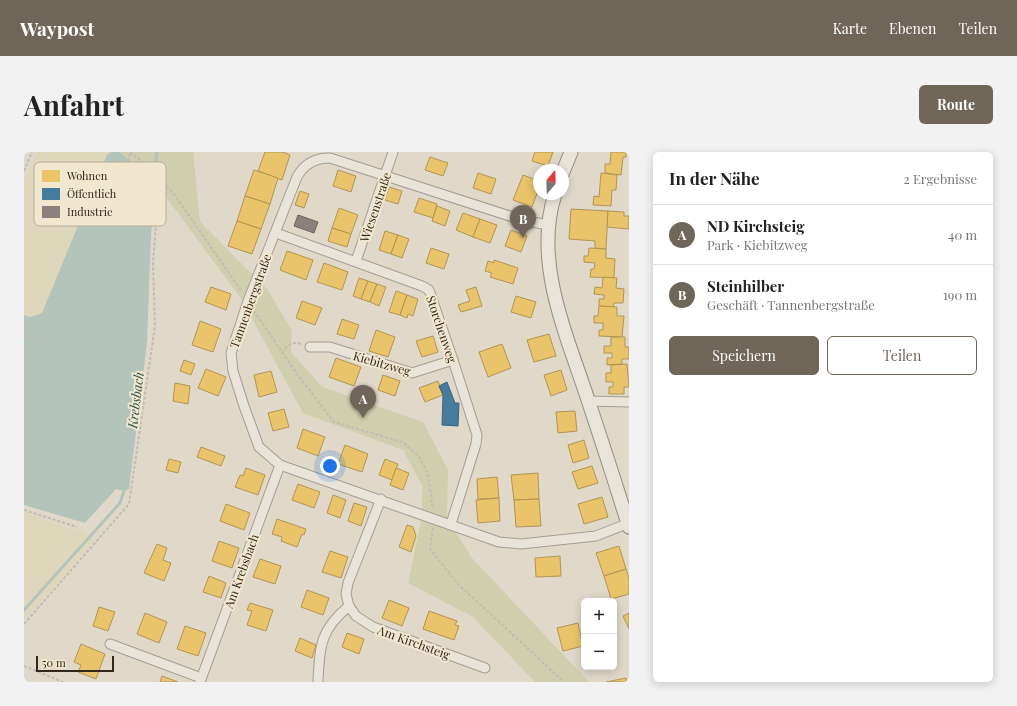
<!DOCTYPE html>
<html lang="de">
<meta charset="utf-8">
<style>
:root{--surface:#fff;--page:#f2f2f2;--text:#222;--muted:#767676;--line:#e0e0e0;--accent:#6f6559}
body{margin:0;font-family:"Playfair Display",serif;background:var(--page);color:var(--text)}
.controls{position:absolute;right:12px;bottom:12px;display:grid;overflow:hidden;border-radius:6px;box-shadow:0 2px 10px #0003}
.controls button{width:36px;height:36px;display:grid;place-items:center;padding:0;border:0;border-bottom:1px solid var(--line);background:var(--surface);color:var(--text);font:20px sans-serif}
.compass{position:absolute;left:509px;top:12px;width:36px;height:36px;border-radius:50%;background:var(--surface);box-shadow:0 2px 10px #0003;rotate:19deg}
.scale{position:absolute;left:12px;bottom:10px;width:78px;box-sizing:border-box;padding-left:4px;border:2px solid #32271d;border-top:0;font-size:11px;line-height:14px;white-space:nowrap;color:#32271d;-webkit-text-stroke:3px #f1e7cf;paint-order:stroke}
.you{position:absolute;left:306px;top:314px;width:14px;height:14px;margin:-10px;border:3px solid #fff;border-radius:50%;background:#1a73e8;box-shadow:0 0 0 6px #1a73e833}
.badge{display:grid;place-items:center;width:26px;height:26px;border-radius:50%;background:var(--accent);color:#fff;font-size:13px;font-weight:700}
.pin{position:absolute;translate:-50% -33px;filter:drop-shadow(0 1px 2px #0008)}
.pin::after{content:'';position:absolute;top:21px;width:14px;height:12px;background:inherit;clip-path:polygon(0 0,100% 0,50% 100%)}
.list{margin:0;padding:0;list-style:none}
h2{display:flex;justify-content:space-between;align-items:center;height:52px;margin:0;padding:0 16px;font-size:17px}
h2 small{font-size:13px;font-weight:400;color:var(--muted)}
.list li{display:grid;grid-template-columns:26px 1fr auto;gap:12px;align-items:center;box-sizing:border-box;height:60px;padding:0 16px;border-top:1px solid var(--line)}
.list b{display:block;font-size:15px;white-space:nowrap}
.list p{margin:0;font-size:13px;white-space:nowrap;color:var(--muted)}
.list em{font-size:13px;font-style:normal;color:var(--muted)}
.actions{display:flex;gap:8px;padding:12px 16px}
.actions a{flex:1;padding:9px 0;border:1px solid var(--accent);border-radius:6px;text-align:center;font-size:14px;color:var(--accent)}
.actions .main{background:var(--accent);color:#fff}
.map{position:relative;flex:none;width:605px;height:530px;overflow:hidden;border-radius:6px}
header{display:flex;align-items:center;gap:24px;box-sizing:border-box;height:56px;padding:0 20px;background:var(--accent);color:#fff}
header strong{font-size:19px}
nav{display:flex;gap:22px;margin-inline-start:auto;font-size:14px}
.intro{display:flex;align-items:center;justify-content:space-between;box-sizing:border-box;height:96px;padding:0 24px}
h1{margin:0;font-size:28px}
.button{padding:10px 18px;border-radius:6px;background:var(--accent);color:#fff;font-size:14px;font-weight:700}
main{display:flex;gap:24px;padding:0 24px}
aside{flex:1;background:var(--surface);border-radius:6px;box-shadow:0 2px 10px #0003}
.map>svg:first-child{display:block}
.farmland{fill:#dfd7bb}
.green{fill:#cfcead}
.water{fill:#b5c4ba}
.homes{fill:#e9c46a;stroke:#b29553}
.public{fill:#457b9d;stroke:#3f6277}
.industry{fill:#8a817c;stroke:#706660}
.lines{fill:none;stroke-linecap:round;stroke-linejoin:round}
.stream{stroke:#b5c4ba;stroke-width:3}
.street-casing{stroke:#a59e93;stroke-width:11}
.secondary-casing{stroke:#948d83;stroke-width:15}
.path{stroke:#c1bbb2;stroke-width:2;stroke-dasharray:3 2;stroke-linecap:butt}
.street{stroke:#e8e4da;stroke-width:9}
.secondary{stroke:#e8e4da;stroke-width:13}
.labels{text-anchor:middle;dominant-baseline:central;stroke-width:4;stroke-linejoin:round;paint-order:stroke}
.street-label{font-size:12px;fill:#32271d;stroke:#f1e7cf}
.water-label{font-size:13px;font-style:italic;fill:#2d504d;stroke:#f1e7cf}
.key{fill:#f1e7cf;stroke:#b8ad9a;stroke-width:1}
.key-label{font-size:11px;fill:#32271d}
</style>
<header>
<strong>Waypost</strong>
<nav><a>Karte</a><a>Ebenen</a><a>Teilen</a></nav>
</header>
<div class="intro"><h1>Anfahrt</h1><a class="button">Route</a></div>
<main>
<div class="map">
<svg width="605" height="530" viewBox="0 0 605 530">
<rect width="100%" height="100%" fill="#e0d8c9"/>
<!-- farmland -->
<g class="farmland">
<path d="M13 0H87L83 3 18 161 6 165 0 163V30Z"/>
<path d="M0 360 40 375 58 379 70 389 0 469Z"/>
</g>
<!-- green -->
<path class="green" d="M96 0H169L176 70 243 137 268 179 267 200 298 235 399 270 424 318 423 367 448 406 565 530H511L449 465 384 431 397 369 399 335 379 298 279 261 218 148 137 38Z"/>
<!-- water -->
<path class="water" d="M87 0H96L133 34 127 82 123 191 105 337 101 339 92 337 61 371 0 353V163L6 165 18 161 83 3Z"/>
<!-- homes -->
<g class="homes">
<path d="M241 0H259L266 3 258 28 234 19Z"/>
<path d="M511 0H529L524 14 508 9Z"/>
<path d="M587 0H602V5H599L597 23 581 21V12H586Z"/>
<path d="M406 5 424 11 419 24 401 18Z"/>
<path d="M230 18 254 26 246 52 221 44Z"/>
<path d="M314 18 332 24 327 40 309 34Z"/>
<path d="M454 21 472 27 467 42 449 36Z"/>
<path d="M577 21 593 23 592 38H588L587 54 569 53 570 44 575 45Z"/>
<path d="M499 23 515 29V36L508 55 489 48Z"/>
<path d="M365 35 378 39 374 52 361 48Z"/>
<path d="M276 39 285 42 280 56 271 53Z"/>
<path d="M221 44 246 52 237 77 213 69Z"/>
<path d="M395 46 413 52 409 66 390 60Z"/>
<path d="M413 54 426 59 421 74 408 69Z"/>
<path d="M315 56 334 63 327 82 308 76Z"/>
<path d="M547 57 584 59 582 97 571 96V89L545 87Z"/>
<path d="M584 59 600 60V64H605V77L583 75Z"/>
<path d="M439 61 456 67 449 85 432 78Z"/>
<path d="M456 67 473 73 466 91 449 85Z"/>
<path d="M213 69 237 77 228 102 204 94Z"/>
<path d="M308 76 327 82 323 95 304 89Z"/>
<path d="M487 78 503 84 497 100 481 94Z"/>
<path d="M361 79 374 83 367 102 355 98Z"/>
<path d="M374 83 385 87 378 106 367 102Z"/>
<path d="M407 96 425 102 420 117 402 111Z"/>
<path d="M565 96 582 97V106L591 107 590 126 566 125 567 117H570L571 111 560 110V104H564Z"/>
<path d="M263 99 289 108 282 128 256 118Z"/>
<path d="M470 108 494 116 489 132 466 125 468 121 461 119 464 109 470 111Z"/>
<path d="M300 111 324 120 318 138 293 130Z"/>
<path d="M579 125 593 126 592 136 600 137 599 151H590L589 155 575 154V147H580V143L570 142 571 135 578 136Z"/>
<path d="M335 126 344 129 337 147 329 144Z"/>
<path d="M344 129 353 132 346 150 337 147Z"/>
<path d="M353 132 362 135 355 154 346 150Z"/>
<path d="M187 135 207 142 202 158 181 150Z"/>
<path d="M452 135 458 154 437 160 434 153 446 149 442 138Z"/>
<path d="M372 139 383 143 376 163 365 160Z"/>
<path d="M383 143 394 147 389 164 384 162 383 166 376 163Z"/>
<path d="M492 144 512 150 507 166 487 160Z"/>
<path d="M278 149 298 156 291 173 272 166Z"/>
<path d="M575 154 593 155V164H600L598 185 575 184V178H579V171H570V164H574Z"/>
<path d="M318 167 335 173 330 187 313 182Z"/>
<path d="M176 169 197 177 189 200 168 193Z"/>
<path d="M352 178 371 185 364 205 345 199Z"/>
<path d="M525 182 532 204 510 210 503 188Z"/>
<path d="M409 184 414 200 398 205 392 189Z"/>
<path d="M587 185H601V195H605V207H598V212L583 213V206H588V201H580V194H587Z"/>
<path d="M478 192 487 216 464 225 455 200Z"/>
<path d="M312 206 337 215 330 234 305 225Z"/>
<path d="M160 208 171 212 167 223 156 219Z"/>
<path d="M603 212 605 235H600V242H585V235H589V230H582V221H587V213Z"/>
<path d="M182 217 202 225 194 244 174 236Z"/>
<path d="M537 218 543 238 527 244 520 223Z"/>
<path d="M247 219 253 240 235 245 230 223Z"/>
<path d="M359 223 376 229 371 244 354 238Z"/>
<path d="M414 229 419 243 401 250 395 236Z"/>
<path d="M151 231 166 234 164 252 149 249Z"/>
<path d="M260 257 265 275 249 279 244 261Z"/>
<path d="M551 259 553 279 534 281 532 260Z"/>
<path d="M279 277 301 285 294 304 273 296Z"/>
<path d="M560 288 565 306 549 311 544 293Z"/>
<path d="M321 293 344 302 338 320 314 312Z"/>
<path d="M177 295 201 304 197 314 173 305Z"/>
<path d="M145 307 157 310 154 321 142 318Z"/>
<path d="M361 307 374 312 368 328 355 323Z"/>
<path d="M568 314 574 331 554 337 548 320Z"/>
<path d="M222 316 241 323 234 343 211 335 216 323 219 324Z"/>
<path d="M372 316 385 321 379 338 366 333Z"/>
<path d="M514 321 515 347 490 348 487 323Z"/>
<path d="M473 325 475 346 454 347 453 327Z"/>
<path d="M274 332 296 340 290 356 268 348Z"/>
<path d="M309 343 322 348 316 366 303 361Z"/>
<path d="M578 345 584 365 560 372 554 352Z"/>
<path d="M475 346 476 369 454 371 452 348Z"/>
<path d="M515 347 517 374 492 375 490 348Z"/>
<path d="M330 351 343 355 337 374 324 369Z"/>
<path d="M202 352 226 361 220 378 196 369Z"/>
<path d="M253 367 282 377 280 383 278 382 273 395 257 389 258 385 248 382Z"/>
<path d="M383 373 389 375 392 384 387 400 375 395Z"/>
<path d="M195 389 215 396 208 416 188 409Z"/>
<path d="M133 392 143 396 139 408 147 411 140 429 120 421Z"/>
<path d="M595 394 602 417 580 424 572 401Z"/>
<path d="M306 399 324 405 317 426 298 420Z"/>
<path d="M536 404 537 424 512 425 511 406Z"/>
<path d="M236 407 257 414 251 432 229 425Z"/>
<path d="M602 417 605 426V442L587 447 580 424Z"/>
<path d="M185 424 202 431 197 446 179 440Z"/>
<path d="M283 438 305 446 299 463 277 455Z"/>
<path d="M365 448 385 456 378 474 358 466Z"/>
<path d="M226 451 249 458 242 479 223 473 228 459 223 458Z"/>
<path d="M75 455 91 460 84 479 69 474Z"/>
<path d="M405 459 433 469 431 473 435 474 430 488 399 477Z"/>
<path d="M121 461 143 470 135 491 113 482Z"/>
<path d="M605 461V477L599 464Z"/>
<path d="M554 471 559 494 539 499 533 476Z"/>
<path d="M161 474 182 481 174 504 153 497Z"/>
<path d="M323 481 340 487 335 502 318 495Z"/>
<path d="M276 486 292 493 288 506 271 499Z"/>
<path d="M57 492 81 502 72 527 54 520 57 513 50 510Z"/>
<path d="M138 524 154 530H136Z"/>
<path d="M602 526 603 530H582Z"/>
</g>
<!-- public -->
<path class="public" d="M423 230 431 251H435L434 274 418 273 419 243 415 234Z"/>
<!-- industry -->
<path class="industry" d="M274 63 294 70 290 81 270 74Z"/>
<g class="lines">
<!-- stream -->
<g class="stream">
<path d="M129 34 133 0"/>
<path d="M0 458 96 351 101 336"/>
</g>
<defs>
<g id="street">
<path d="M524 73 498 68 306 6C291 6 280 12 273 25L224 149 207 201 209 219 220 254 235 295 256 313 475 390 497 392 572 384 605 371"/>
<path d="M252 81 398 134 405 138 429 208 453 283 452 292 427 372"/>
<path d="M332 109 369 0"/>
<path d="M286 195H306L388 221 429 208"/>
<path d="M565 249 605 250"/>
<path d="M325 454 332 464 349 475 461 516"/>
<path d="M86 492 177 526"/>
<path d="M294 528C296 492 297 477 325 454L322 442 324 431 357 347"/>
<path d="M176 530 256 313"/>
</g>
<g id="secondary">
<path d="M539 20 547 0"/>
<path d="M531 42C509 111 543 183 564 248 578 290 592 333 605 375"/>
</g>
</defs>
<!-- street casing -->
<use href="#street" class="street-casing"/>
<!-- secondary casing -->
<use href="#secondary" class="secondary-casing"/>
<!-- path -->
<g class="path">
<path d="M106 0 129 19 150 42 218 140"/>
<path d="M0 19 8 0"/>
<path d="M100 34 106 0"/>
<path d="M230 159 273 222 310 270 378 290 395 304 404 322 409 357"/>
<path d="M0 184 17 189"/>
<path d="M258 201C263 193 268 189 277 192"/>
<path d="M0 358 53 375"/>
<path d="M409 376 406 397 434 432 540 530"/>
<path d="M0 472 105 352 131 174 129 112 134 43 137 28"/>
<path d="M0 514 39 530"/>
</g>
<!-- street -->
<use href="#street" class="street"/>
<!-- secondary -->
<use href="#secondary" class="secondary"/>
</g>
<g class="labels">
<!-- street labels -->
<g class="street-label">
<text transform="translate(351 55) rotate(-71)">Wiesenstraße</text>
<text transform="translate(226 149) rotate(-70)">Tannenbergstraße</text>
<text transform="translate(418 177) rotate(71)">Storchenweg</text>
<text transform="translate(358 211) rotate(16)">Kiebitzweg</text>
<text transform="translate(217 419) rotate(-70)">Am Krebsbach</text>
<text transform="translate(390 490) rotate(20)">Am Kirchsteig</text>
</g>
<!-- water labels -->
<g class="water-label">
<text transform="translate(111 248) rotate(-83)">Krebsbach</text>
</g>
</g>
<!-- legend -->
<rect x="10" y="10" width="132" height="64" rx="6" class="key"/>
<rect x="18" y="18" width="18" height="12" fill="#e9c46a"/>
<rect x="18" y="36" width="18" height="12" fill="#457b9d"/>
<rect x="18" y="54" width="18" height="12" fill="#8a817c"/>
<g class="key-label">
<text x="43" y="28">Wohnen</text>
<text x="43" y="46">Öffentlich</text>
<text x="43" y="64">Industrie</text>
</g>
</svg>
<div class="controls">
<button>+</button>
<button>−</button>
</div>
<svg class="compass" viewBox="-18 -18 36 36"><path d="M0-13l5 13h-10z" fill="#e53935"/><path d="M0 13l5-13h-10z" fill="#767676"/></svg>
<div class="scale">50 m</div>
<div class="you"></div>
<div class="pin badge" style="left:339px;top:266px">A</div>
<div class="pin badge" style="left:499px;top:86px">B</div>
</div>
<aside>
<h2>In der Nähe<small>2 Ergebnisse</small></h2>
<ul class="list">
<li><span class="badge">A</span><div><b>ND Kirchsteig</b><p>Park · Kiebitzweg</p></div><em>40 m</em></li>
<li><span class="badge">B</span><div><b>Steinhilber</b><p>Geschäft · Tannenbergstraße</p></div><em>190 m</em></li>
</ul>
<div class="actions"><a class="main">Speichern</a><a>Teilen</a></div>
</aside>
</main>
